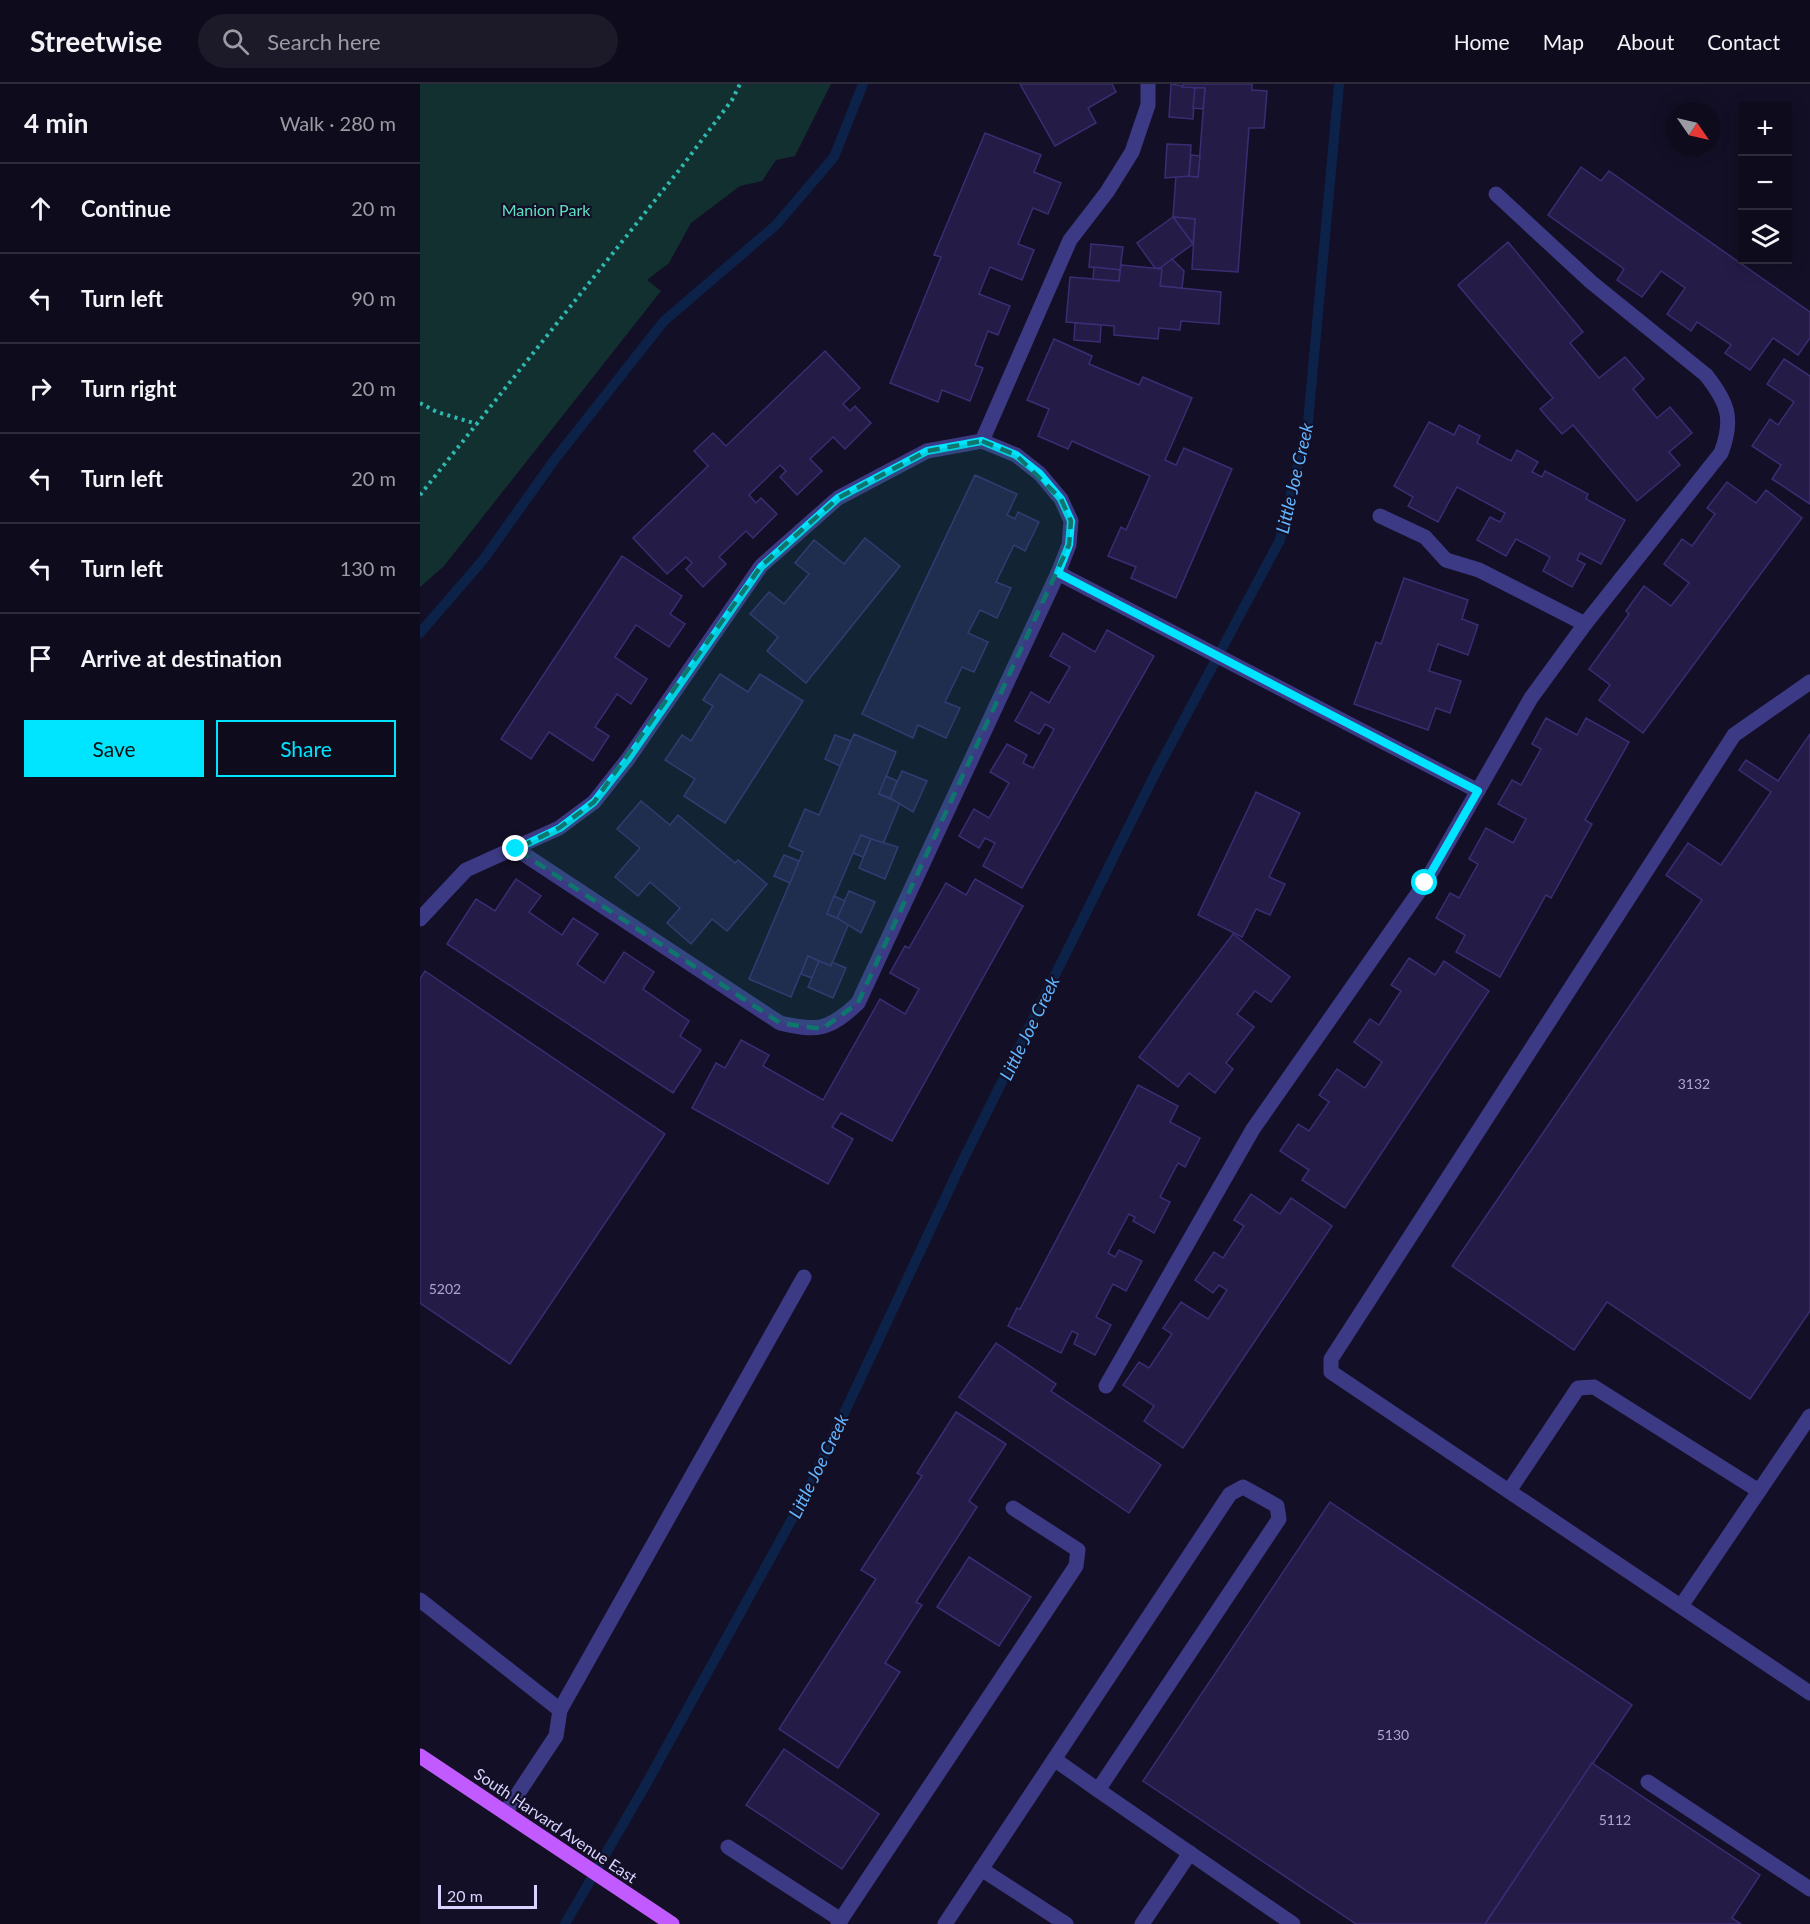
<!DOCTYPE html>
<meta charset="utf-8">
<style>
:root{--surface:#0e0b1c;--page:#1c1929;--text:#f1f3f6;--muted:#9b9ba3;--line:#2e2b3b;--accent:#00e5ff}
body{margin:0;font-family:Lato,sans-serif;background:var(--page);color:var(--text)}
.controls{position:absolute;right:18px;top:18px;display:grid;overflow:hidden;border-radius:0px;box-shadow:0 3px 15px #0003}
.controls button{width:54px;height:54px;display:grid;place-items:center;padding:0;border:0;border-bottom:2px solid var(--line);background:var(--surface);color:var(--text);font:30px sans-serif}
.compass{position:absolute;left:1246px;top:18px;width:54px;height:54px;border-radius:50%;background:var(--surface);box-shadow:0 3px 15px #0003;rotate:124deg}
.scale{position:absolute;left:18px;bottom:15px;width:99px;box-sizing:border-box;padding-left:6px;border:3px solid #d9d4ff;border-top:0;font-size:16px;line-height:21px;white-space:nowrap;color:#d9d4ff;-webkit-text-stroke:4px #130f26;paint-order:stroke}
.stop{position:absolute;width:18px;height:18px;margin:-14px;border:4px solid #00e5ff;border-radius:50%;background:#fff}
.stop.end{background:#00e5ff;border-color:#fff;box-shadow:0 2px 6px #0008}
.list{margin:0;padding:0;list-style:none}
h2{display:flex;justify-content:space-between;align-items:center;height:78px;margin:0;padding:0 24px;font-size:26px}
h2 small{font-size:20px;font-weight:400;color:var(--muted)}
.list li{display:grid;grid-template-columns:39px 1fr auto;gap:18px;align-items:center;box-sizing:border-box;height:90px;padding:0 24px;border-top:2px solid var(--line)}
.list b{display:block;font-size:22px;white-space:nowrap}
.list em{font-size:20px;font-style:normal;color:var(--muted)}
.actions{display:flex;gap:12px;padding:18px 24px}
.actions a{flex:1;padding:14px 0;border:2px solid var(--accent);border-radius:0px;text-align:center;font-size:21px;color:var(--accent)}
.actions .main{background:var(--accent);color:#111}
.icon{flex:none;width:33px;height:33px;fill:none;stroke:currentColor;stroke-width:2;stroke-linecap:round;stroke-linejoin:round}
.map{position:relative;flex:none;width:1390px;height:1840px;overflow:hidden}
header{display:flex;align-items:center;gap:36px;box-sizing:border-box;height:84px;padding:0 30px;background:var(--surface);border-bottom:2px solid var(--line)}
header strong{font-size:28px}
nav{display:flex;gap:33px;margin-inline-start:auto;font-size:21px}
.search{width:420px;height:54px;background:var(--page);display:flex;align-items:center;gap:15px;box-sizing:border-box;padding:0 21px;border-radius:33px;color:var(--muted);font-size:22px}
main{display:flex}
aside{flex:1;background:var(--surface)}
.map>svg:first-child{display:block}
.green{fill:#12302f}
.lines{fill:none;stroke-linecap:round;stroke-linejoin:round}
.stream{stroke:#0c2248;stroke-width:10}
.building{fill:#241b47;stroke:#3b2d73;stroke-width:1.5}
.path{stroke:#2fb8b0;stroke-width:4;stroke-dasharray:3 4.5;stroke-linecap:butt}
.minor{stroke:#3d3a85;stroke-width:15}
.major{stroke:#c25bff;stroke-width:15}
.route{stroke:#00e5ff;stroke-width:8}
.marked{fill:#0f766e;fill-opacity:0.2;stroke:#0f766e;stroke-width:4.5;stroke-dasharray:12 8;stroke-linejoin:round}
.labels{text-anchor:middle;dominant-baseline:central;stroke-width:4.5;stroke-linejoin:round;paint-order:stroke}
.number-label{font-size:14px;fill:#aca6d1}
.park-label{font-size:16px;fill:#5fe0c0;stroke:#130f26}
.street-label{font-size:16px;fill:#d9d4ff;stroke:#130f26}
.water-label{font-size:18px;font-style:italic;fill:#62b6ff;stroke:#130f26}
</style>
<header>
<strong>Streetwise</strong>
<div class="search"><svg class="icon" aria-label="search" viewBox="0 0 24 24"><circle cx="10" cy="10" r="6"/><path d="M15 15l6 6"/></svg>Search here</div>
<nav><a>Home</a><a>Map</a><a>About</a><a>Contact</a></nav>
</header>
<main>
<aside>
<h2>4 min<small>Walk · 280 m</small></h2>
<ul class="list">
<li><svg class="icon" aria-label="ahead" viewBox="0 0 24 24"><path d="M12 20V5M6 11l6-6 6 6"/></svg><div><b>Continue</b></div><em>20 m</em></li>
<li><svg class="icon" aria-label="left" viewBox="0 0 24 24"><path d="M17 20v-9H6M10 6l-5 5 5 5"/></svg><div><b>Turn left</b></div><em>90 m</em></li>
<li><svg class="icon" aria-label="right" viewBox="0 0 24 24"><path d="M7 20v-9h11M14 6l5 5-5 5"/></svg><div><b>Turn right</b></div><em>20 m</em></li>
<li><svg class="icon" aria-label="left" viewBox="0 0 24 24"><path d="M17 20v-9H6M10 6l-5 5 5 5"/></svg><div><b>Turn left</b></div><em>20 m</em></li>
<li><svg class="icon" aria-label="left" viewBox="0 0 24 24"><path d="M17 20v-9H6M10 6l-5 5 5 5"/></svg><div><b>Turn left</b></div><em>130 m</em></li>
<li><svg class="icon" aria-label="arrive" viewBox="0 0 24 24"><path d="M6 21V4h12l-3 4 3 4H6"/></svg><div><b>Arrive at destination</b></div></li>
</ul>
<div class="actions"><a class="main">Save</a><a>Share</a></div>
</aside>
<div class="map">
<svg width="1390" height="1840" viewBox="0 0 1390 1840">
<rect width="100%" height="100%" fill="#130f26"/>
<!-- green -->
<path class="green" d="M0 0H411L375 72 356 76 342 97 320 102 271 139 249 179 227 196 241 207 24 482 0 503Z"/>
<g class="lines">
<!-- stream -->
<g class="stream">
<path d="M0 549 63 476 135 375 244 237 356 141 414 73 443 0"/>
<path d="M145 1840 225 1702 388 1406 544 1074 736 688 860 456 888 338 919 0"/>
</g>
</g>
<!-- building -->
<g class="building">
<path d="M600 0H692L696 8 668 24 676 39 635 62Z"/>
<path d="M751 0 775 4 773 35 749 33Z"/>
<path d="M832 0V6L847 7 844 44H829L818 188 772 185 775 135 753 133 756 91 778 93 785 4 762 3 763 0Z"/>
<path d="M775 4H785L783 25 773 24Z"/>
<path d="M565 49 621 71 614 88 641 99 628 130 613 124 598 160 614 166 602 196 570 183 559 210 590 222 578 251 568 247 555 281 563 284 550 317 522 306 518 318 470 299 521 173 514 171Z"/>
<path d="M747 60 771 61 769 92 745 94Z"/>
<path d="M771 71 780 72 778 93 769 92Z"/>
<path d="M1161 83 1181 97 1189 87 1390 228V254L1378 271 1353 254 1330 286 1305 269 1311 261 1277 238 1271 247 1247 230 1265 204 1241 187 1222 213 1197 196 1204 185 1128 131Z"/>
<path d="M753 133 775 135 773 160Z"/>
<path d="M753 133 773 160 740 184H735L717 159Z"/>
<path d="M1088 158 1163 248 1150 259 1179 294 1205 273 1224 295 1213 305 1237 334 1250 323 1272 349 1249 368 1260 381 1217 417 1153 341 1142 350 1120 325 1133 314 1038 201Z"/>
<path d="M671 160 703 163 700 186 669 183Z"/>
<path d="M752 175 764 187 762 204 740 202V184Z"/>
<path d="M701 181 742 185 740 202 801 208 799 240 761 237 760 246 739 244 738 255 694 251V242L646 238 650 193 699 197Z"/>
<path d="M674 183 700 186 699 197 673 195Z"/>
<path d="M655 239 681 241 680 258 654 256Z"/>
<path d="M634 255 672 272 669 280 719 301 723 293 772 314 745 376 756 381 764 364 812 385 756 514 711 494 716 483 688 472 701 443 706 446 730 392 652 357 648 365 618 352 629 325 607 316Z"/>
<path d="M405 267 440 304 423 320 430 327 435 322 451 339 425 365 413 353 390 375 402 387 377 411 360 393 366 387 360 381 329 411 336 419 341 414 357 430 333 454 326 447 299 473 306 480 283 503 266 485 272 479 266 473 247 490 213 454 288 382 274 367 293 349 306 362Z"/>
<path d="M1364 275 1390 292V420L1352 395 1361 381 1332 362 1350 335 1358 341 1374 318 1347 300Z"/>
<path d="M1009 338 1034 351 1039 341 1060 352 1057 359 1091 377 1097 366 1118 378 1112 388 1122 393 1125 387 1168 410 1166 415 1205 436 1181 480 1160 469 1157 476 1165 480 1152 503 1123 487 1130 473 1096 455 1086 472 1057 456 1070 433 1080 438 1085 429 1037 403 1018 438 988 422 993 413 974 402Z"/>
<path d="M555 391 597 410 587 431 595 435 598 428 619 438 605 467 594 461 576 498 591 504 577 534 560 526 548 549 568 558 554 588 542 583 525 618 540 624 526 654 498 641 493 654 442 630Z"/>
<path d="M1307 398 1336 419 1346 406 1382 434 1223 649 1179 616 1190 601 1169 585 1209 530 1206 527 1224 502 1251 522 1269 499 1244 480 1262 455 1272 462 1295 430 1287 424Z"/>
<path d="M445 454 480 482 386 599 347 567 358 553 330 530 349 508 364 520 389 490 375 479 394 456 424 480Z"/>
<path d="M202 472 262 512 250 530 265 540 249 563 216 541 195 573 227 595 211 620 197 610 175 643 189 652 173 677 129 648 111 675 81 655Z"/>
<path d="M984 494 1048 516 1042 535 1058 541 1048 571 1018 560 1009 587 1041 597 1030 629 1016 624 1008 646 934 620 956 558 961 560Z"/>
<path d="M687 546 734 572 602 804 563 782 575 759 565 754 559 764 539 752 554 725 569 734 589 699 570 688 587 660 607 671 603 679 613 684 634 645 625 640 619 650 595 637 611 608 629 619 650 583 630 572 643 549 675 568Z"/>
<path d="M300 590 328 608 340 590 383 617 305 739 264 712 275 695 245 676 262 651 271 657 293 622 283 616Z"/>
<path d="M1126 634 1157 651 1166 634 1209 658 1165 736 1172 740 1131 814 1126 811 1080 893 1036 868 1045 851 1016 834 1030 809 1039 814 1058 780 1049 775 1066 744 1093 759 1106 735 1078 720 1092 696 1101 701 1121 665 1112 660Z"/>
<path d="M434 650 476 668 459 710 480 719 463 760 441 751 433 769 407 830 429 839 411 882 388 872 371 913 329 895 383 768 369 762 385 725 399 731Z"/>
<path d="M1390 650V1227L1330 1315 1187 1218 1154 1266 1032 1182 1282 816 1246 791 1268 759 1301 781 1351 708 1319 686 1326 676 1358 697Z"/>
<path d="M415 651 431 657 420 682 405 675Z"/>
<path d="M482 687 507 697 493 728 470 714Z"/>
<path d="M466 692 477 697 470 714 459 710Z"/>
<path d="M836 708 880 729 849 793 865 800 850 831 836 825 822 853 778 831Z"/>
<path d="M221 717 250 741 258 731 315 779 318 776 347 800 307 847 292 835 271 860 247 839 260 824 230 798 218 812 195 793 220 764 197 745Z"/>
<path d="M441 751 451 755 443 773 433 769Z"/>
<path d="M451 755 478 763 465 795 439 784Z"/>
<path d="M364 771 379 777 370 799 354 792Z"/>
<path d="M96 795 121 812 109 828 142 851 153 834 178 850 157 880 184 899 204 868 234 888 223 905 269 937 260 952 281 966 253 1009 27 860 56 815 75 827Z"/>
<path d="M555 795 603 822 472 1057 421 1029 412 1043 433 1055 408 1100 272 1024 296 979 305 984 321 956 349 971 343 982 403 1016 460 915 485 930 499 905 470 889 485 862 489 864 526 799 546 811Z"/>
<path d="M429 807 455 818 441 849 417 834Z"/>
<path d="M414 812 425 817 417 834 407 830Z"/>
<path d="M813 850 870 893 851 918 835 907 817 930 834 943 806 979 813 985 795 1009 769 989 758 1003 719 973Z"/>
<path d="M388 872 399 877 392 894 381 890Z"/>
<path d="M989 874 1015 891 1024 877 1069 907 925 1124 882 1096 889 1086 860 1067 878 1040 889 1047 909 1018 899 1011 917 985 945 1004 962 978 934 958 950 935 959 941 981 907 971 901Z"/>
<path d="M399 877 411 882 412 878 426 884 413 914 388 903Z"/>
<path d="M5 887 245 1050 90 1280 0 1219V895Z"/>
<path d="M718 1001 758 1022 750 1038 780 1054 765 1083 758 1079 740 1113 750 1118 734 1149 713 1137 715 1133 709 1130 688 1169 695 1173 699 1166 722 1177 706 1207 693 1200 676 1233 691 1241 675 1271 654 1260 658 1250 652 1247 641 1269 588 1242 597 1224 600 1225Z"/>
<path d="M831 1110 860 1130 871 1114 912 1142 763 1364 724 1337 734 1322 703 1301 719 1278 729 1284 752 1250 743 1244 761 1218 788 1235 807 1206 799 1201 793 1209 775 1196 794 1168 803 1174 824 1142 814 1136Z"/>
<path d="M576 1259 636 1300 631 1307 741 1381 709 1429 539 1313Z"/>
<path d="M536 1328 586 1360 549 1417 557 1423 496 1518 502 1521 465 1579 480 1588 418 1684 359 1645 456 1495 441 1486 502 1392 497 1389Z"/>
<path d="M910 1418 1212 1621 1065 1840H936L723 1697Z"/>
<path d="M549 1473 611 1513 579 1562 517 1523Z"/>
<path d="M364 1665 459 1730 422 1785 326 1721Z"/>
<path d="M1172 1679 1340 1791 1312 1834 1321 1840H1065Z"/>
</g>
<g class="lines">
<!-- path -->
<g class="path">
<path d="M0 319 17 328 57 340"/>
<path d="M0 411 260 85 312 16 320 0"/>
</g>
<!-- minor -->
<g class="minor">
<path d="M562 357 650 156 687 108 712 68 728 21V0"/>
<path d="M960 432 1005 453 1026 476 1059 486 1165 540"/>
<path d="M638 489 1058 707"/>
<path d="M1390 598 1314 651 911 1275V1288L1390 1609"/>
<path d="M0 835 46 786 139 744 174 718 208 675 341 482 418 414 507 367 562 357 596 371 620 390 641 415 651 437 649 461 638 489 438 919C409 946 398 948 360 939L96 765"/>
<path d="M686 1302 833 1045 1005 799 1111 614 1165 540 1301 369C1314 335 1308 319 1286 291L1171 198 1076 110"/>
<path d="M1089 1407 1158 1304 1174 1303 1339 1407"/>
<path d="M0 1516 140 1626 136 1652 85 1729"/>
<path d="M1261 1522 1390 1332"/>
<path d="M140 1626 384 1193"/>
<path d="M1228 1698 1390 1805"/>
<path d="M678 1706 873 1840"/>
<path d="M308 1763 421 1836"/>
<path d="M561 1785 646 1840"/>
<path d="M418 1840 656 1482 658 1466 593 1424"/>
<path d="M525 1840 810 1410 823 1403 857 1422 859 1435 678 1706 634 1675"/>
<path d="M722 1840 770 1769"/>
</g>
<!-- major -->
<path class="major" d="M0 1672 252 1840"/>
</g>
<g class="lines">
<!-- route -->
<path class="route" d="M96 765 140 744 174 718 208 675 341 483 418 414 507 367 562 357 596 371 620 390 641 415 651 437 649 461 638 489 1058 707 1005 799"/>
</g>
<!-- marked area -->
<path class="marked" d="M562 357 596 371 641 415 651 437 649 461 438 919 402 945 360 939 96 765 139 744 174 718 341 482 418 414 507 367Z"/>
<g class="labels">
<!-- number labels -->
<g class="number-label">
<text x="1274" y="999">3132</text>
<text x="25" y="1204">5202</text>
<text x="973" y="1650">5130</text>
<text x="1195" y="1735">5112</text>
</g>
<!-- park labels -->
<g class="park-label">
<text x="126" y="125">Manion Park</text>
</g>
<!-- street labels -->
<g class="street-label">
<text transform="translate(136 1741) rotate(34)">South Harvard Avenue East</text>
</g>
<!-- water labels -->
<g class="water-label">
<text transform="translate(874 394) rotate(-77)">Little Joe Creek</text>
<text transform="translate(609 944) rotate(-64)">Little Joe Creek</text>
<text transform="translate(398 1382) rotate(-64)">Little Joe Creek</text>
</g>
</g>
</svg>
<div class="controls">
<button>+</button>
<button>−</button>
<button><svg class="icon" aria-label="layers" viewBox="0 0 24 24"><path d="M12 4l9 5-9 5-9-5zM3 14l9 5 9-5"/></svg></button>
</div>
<svg class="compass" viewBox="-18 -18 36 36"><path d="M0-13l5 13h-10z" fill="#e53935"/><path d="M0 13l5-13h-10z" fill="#9b9ba3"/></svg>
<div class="scale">20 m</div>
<div class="stop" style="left:1005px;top:799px"></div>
<div class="stop end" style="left:96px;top:765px"></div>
</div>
</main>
